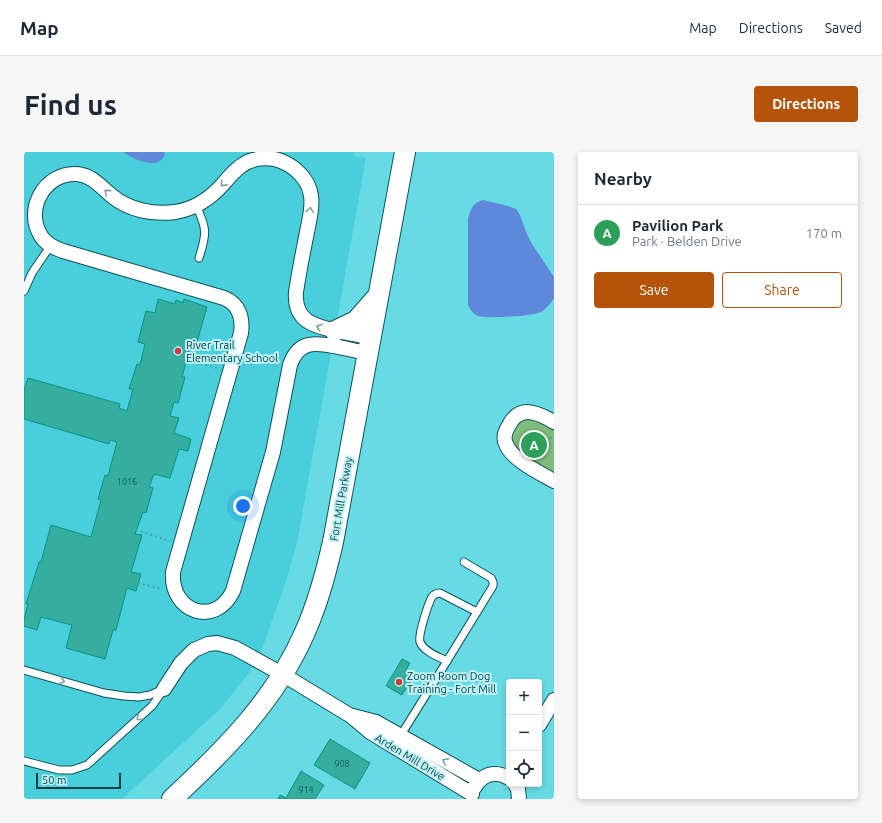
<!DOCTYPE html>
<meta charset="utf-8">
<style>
:root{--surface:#fff;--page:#f6f6f7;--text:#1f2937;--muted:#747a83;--line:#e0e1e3;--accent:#b45309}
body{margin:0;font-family:Ubuntu,sans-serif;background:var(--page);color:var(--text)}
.controls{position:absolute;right:12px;bottom:12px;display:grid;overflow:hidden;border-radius:4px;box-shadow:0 2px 6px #0003}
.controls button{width:36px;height:36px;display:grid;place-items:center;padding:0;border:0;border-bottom:1px solid var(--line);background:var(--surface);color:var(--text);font:20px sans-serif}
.scale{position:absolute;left:12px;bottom:10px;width:85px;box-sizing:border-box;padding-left:4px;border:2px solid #0a4044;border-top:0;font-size:11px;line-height:14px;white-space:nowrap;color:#0a4044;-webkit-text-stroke:3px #bef2f7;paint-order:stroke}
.you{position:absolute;left:219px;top:354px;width:14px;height:14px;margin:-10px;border:3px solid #fff;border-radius:50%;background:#1a73e8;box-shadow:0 0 0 6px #1a73e833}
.badge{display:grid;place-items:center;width:26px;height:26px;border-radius:50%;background:var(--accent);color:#fff;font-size:13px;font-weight:700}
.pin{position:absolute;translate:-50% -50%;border:2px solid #fff;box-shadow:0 1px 4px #0006}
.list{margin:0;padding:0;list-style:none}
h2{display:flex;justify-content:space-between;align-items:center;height:52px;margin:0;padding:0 16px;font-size:17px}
h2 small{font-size:13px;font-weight:400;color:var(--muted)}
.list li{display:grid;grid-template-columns:26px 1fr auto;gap:12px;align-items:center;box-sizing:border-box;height:56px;padding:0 16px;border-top:1px solid var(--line)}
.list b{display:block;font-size:15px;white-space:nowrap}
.list p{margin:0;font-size:13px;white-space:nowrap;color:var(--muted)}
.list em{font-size:13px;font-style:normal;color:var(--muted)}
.actions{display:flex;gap:8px;padding:12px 16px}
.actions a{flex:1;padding:9px 0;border:1px solid var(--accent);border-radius:4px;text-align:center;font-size:14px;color:var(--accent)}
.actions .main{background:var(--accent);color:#fff}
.icon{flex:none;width:22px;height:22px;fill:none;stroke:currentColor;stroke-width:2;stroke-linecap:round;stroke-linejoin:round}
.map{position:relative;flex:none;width:530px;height:647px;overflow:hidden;border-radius:4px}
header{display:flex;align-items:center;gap:24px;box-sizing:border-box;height:56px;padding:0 20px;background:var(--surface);border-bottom:1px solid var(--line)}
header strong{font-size:19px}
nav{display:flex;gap:22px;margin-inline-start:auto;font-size:14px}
.intro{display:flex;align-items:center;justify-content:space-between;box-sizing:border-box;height:96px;padding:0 24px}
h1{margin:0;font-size:28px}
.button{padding:10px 18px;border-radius:4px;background:var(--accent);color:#fff;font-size:14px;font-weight:700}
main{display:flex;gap:24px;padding:0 24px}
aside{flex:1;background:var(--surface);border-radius:4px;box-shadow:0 2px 6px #0003}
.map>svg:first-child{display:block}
.built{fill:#48cfdb}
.green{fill:#7ebe7c}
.water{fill:#5f87da}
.building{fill:#35ad9f;stroke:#049587}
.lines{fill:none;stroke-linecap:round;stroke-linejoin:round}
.service-casing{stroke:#0e5358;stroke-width:9}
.minor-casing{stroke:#0e5358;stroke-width:16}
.secondary-casing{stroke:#0e5358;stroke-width:22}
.path{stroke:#45a4ac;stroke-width:2;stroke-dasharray:2 3;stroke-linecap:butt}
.service{stroke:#fff;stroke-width:7}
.minor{stroke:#fff;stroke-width:14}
.secondary{stroke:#fff;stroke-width:20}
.oneway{stroke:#84a0a2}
.poi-dot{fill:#cb3c40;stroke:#bef2f7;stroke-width:1.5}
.labels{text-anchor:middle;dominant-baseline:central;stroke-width:4;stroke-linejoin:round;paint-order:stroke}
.number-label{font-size:9px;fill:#155b5b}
.poi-label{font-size:11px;fill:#0a4044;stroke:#bef2f7;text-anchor:start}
.street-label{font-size:11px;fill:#0a4044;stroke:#bef2f7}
</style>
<header>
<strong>Map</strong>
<nav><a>Map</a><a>Directions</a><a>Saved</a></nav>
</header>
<div class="intro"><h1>Find us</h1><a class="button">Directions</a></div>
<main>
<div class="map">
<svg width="530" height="647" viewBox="0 0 530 647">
<rect width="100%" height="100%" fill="#66dbe6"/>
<!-- built -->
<path class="built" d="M0 0H331L330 4 342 6 273 391 261 432 239 494 225 521 197 556 98 647H0Z"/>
<!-- green -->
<path class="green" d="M505 266 530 276V321C518 314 479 298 489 279 494 271 497 269 505 266Z"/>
<!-- water -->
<g class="water">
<path d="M99 0H140L141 2C135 20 109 7 99 0Z"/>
<path d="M459 48 484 54 492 57 496 63 502 80 508 92 530 125V146C527 151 522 157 517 160 510 164 461 167 454 164 449 162 446 157 444 153V67C447 56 448 52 459 48Z"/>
</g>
<!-- building -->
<g class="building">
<path d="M134 147 151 152 152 148 159 151 160 147 183 155 173 190 168 188 158 225H161L154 251 150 250 146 264 155 266 150 281 167 287 164 299 155 297 146 326 130 322 125 335 129 336 122 361 119 360 111 382 118 383 107 420 117 422 112 439 103 436 92 478H89L81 507 42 496 48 473 17 465 13 478 0 474V467L4 452H2L15 410H17L27 373 67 385 77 348 74 347 81 323 84 324 93 290 86 288 85 292 0 267V238L4 226 96 252 95 256 103 259 109 237H105L113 212 116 213 121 192 114 190 122 159 131 161Z"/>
<path d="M514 282 517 290 509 294 506 285Z"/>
<path d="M378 507 386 511 381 520 389 525 378 543 362 534Z"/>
<path d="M306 587 346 611 331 637 290 613Z"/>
<path d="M277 619 300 633 291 647H254L256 643 262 646Z"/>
</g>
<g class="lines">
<defs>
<g id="service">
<path d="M172 53C183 77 183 81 175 106"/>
<path d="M0 139 8 121 27 93"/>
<path d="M423 509C415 505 400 500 396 490 394 483 404 452 408 445 410 442 412 441 416 441L453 460"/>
<path d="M0 518 80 541 100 544 115 545 126 543 140 537"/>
<path d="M375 586 423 509 469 434V430L467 426 440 410"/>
<path d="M0 609 35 618H48L63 613 128 554 140 537"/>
</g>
<g id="minor">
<path d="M344 201C332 199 321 196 309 194 288 190 274 190 266 213L249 300 209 439C191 476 146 460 149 420L217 181C219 166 215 152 200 146L39 99C30 96 22 92 17 84 0 57 21 20 53 22 68 23 77 35 88 44 105 58 129 63 151 60 171 57 187 46 200 31 205 25 210 19 217 14 227 6 245 4 257 9 272 15 285 28 287 44 289 56 285 69 283 80 279 100 275 120 272 140 270 169 289 174 313 179 324 181 336 183 347 186"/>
<path d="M530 270C513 260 495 252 484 275 481 280 479 286 482 292 487 307 516 321 530 329"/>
<path d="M140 537 157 511 170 498 184 492 193 491 211 496 258 522 327 564 346 580 448 642"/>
<path d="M329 564 352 570 455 628"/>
<path d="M515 573 530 548"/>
<path d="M491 632 494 637 495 647"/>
<path d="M450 636C458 622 471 618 485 626"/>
</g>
<g id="secondary">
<path d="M311 179 332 169 354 144"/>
<path d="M148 647C201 598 252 547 281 480 294 451 302 421 309 390L381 0"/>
</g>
</defs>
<!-- service casing -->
<use href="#service" class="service-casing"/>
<!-- minor casing -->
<use href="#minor" class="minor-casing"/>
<!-- secondary casing -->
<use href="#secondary" class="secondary-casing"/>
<!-- path -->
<g class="path">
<path d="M162 207 193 216"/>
<path d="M508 302 511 297 524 291 529 283"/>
<path d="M112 378 146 389"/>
<path d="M114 431 138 437"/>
</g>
<!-- service -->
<use href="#service" class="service"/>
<!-- minor -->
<use href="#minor" class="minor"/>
<!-- secondary -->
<use href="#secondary" class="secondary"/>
</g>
<!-- one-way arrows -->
<defs><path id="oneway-chevron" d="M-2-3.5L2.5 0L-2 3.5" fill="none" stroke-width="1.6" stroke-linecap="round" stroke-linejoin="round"/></defs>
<g class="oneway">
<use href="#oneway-chevron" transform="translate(199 32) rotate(132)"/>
<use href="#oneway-chevron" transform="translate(83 40) rotate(-139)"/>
<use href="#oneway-chevron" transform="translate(286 58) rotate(-83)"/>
<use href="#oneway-chevron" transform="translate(295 175) rotate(-162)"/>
<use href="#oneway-chevron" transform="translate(38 529) rotate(16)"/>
<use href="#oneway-chevron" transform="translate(115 566) rotate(137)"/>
<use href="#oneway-chevron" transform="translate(421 609) rotate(-151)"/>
</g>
<!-- markers -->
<g class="poi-dot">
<circle cx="154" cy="199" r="4"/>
<circle cx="375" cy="530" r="4"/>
</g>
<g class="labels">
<!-- number labels -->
<g class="number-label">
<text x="103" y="330">1016</text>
<text x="318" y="612">908</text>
<text x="282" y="638">914</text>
</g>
<!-- poi labels -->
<g class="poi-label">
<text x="162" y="193">River Trail<tspan x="162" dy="13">Elementary School</tspan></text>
<text x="383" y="524">Zoom Room Dog<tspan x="383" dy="13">Training - Fort Mill</tspan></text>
</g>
<!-- street labels -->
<g class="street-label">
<text transform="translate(317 347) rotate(-80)">Fort Mill Parkway</text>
<text transform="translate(386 605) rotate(31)">Arden Mill Drive</text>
</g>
</g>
</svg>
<div class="controls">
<button>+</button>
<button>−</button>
<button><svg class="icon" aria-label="locate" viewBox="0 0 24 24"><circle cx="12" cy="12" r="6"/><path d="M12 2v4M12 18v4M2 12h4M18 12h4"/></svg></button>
</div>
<div class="scale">50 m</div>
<div class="you"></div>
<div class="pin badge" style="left:510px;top:293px;background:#2e9e5b">A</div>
</div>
<aside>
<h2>Nearby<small></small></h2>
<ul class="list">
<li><span class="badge" style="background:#2e9e5b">A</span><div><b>Pavilion Park</b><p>Park · Belden Drive</p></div><em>170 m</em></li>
</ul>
<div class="actions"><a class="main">Save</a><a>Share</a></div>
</aside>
</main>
